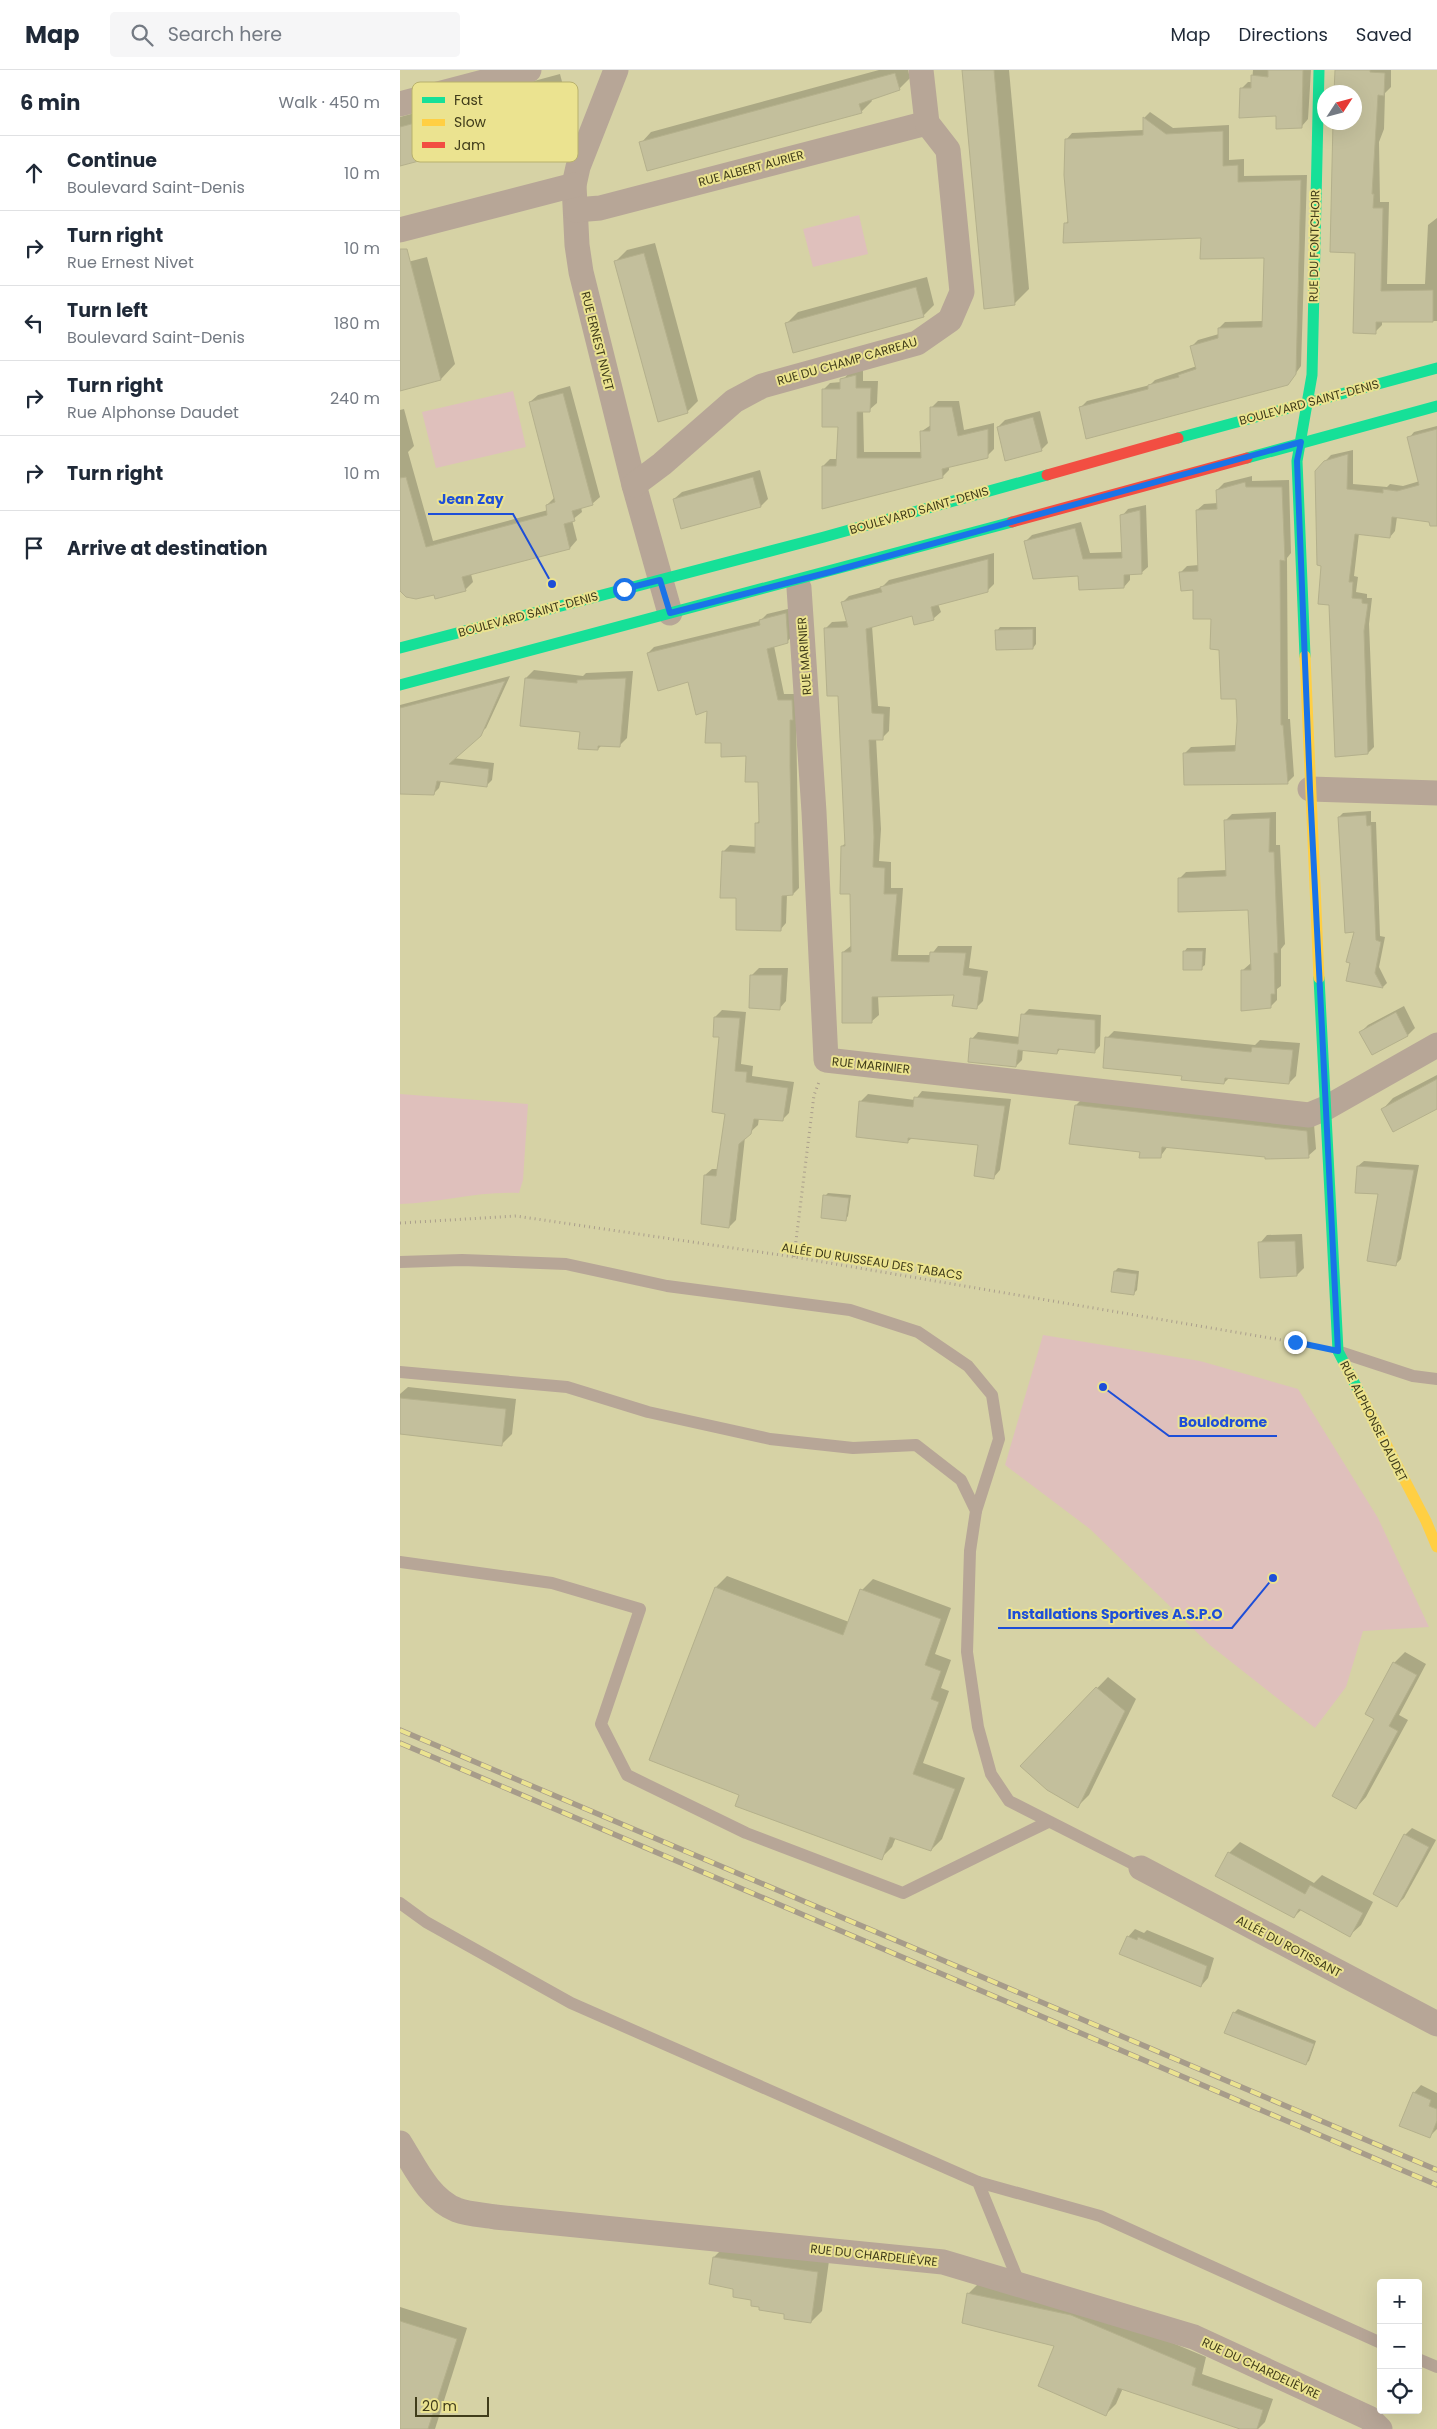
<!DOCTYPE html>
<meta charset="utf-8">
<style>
:root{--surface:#fff;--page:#f6f6f7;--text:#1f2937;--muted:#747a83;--line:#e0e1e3}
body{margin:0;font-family:Poppins,sans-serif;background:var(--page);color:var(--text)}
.controls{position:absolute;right:15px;bottom:15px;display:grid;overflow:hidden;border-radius:5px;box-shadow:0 5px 20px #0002}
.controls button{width:45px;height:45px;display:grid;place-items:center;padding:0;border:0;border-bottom:1px solid var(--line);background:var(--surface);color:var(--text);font:25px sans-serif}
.compass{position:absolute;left:917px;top:15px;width:45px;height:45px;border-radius:50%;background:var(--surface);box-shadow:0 5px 20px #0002;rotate:54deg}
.scale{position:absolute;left:15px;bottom:12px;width:74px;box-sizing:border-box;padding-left:5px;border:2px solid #403c1a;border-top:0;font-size:14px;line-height:18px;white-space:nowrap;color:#403c1a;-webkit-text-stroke:4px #ebe390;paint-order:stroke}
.stop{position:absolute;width:15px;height:15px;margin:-11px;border:4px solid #1a73e8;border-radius:50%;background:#fff}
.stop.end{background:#1a73e8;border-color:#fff;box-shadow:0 1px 5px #0008}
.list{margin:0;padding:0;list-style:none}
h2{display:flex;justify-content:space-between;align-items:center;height:65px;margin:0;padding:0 20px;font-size:21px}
h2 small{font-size:16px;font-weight:400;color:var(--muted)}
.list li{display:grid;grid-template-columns:32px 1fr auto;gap:15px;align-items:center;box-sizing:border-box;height:75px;padding:0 20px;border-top:1px solid var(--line)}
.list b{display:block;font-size:19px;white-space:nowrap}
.list p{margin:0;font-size:16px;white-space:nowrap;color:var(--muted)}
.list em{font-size:16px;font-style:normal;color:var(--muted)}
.icon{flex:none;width:28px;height:28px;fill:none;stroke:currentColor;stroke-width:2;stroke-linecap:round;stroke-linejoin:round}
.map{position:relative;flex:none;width:1037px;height:2359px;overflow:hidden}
header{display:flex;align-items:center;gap:30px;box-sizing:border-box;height:70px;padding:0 25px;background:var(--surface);border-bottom:1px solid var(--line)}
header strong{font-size:24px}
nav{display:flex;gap:28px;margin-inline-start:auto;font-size:18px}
.search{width:350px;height:45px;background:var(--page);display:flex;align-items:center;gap:12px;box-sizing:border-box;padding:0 18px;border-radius:5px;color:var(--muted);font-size:19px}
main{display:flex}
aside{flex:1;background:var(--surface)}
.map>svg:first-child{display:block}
.green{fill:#dfc0bc}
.shadow{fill:#0003}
.building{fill:#c3bf9c;stroke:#b4b08c}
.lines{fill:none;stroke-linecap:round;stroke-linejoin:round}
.path{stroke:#aa9e8c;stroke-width:3;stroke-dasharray:1 4;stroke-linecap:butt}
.lane{stroke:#b7a697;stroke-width:12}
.street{stroke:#b7a697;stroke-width:25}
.fast{stroke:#16e098;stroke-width:11}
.slow{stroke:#ffcf43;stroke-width:11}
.jam{stroke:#f24e42;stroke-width:11}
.rail-casing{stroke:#a79c8a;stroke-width:5.5}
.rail{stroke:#ebe390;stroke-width:4;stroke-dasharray:11;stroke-linecap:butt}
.route{stroke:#1a73e8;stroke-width:6}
.labels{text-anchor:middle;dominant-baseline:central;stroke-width:4;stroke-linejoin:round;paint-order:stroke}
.street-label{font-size:12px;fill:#403c1a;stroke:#ebe390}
.key{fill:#ebe390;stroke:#b8b16d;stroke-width:1}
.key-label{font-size:14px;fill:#403c1a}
.leader{fill:none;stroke:#1d4ed8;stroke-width:2}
.callout-dot{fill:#1d4ed8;stroke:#ebe390;stroke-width:2}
.callout-label{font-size:14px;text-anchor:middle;font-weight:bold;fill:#1d4ed8;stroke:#ebe390;stroke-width:4;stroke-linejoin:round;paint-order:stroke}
</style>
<header>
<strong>Map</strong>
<div class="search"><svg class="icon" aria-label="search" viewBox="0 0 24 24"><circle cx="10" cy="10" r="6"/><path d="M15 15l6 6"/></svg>Search here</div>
<nav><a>Map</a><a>Directions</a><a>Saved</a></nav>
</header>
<main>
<aside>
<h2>6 min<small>Walk · 450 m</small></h2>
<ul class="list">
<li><svg class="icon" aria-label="ahead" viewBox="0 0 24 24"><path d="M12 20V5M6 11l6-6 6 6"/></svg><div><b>Continue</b><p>Boulevard Saint-Denis</p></div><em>10 m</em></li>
<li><svg class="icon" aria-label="right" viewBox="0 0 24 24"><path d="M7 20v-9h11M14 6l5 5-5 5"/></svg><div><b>Turn right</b><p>Rue Ernest Nivet</p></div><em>10 m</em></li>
<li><svg class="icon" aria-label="left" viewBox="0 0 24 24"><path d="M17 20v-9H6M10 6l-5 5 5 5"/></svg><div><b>Turn left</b><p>Boulevard Saint-Denis</p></div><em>180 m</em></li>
<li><svg class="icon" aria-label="right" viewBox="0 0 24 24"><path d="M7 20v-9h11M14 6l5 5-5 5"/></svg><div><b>Turn right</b><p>Rue Alphonse Daudet</p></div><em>240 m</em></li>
<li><svg class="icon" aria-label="right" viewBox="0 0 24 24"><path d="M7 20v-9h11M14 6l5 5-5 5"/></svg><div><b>Turn right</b></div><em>10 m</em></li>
<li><svg class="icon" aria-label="arrive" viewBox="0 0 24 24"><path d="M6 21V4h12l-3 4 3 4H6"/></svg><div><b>Arrive at destination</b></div></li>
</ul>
</aside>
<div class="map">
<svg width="1037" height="2359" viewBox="0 0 1037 2359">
<rect width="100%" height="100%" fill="#d6d2a5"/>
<!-- green -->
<g class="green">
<path d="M459 145 468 184 413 197 403 159Z"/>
<path d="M113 321 126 377 36 398 22 342Z"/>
<path d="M0 1024 128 1034 123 1110 119 1123C78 1121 40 1133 0 1134Z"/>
<path d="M643 1265 800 1291 898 1319 978 1448 1029 1557 963 1561 946 1617 915 1658 811 1576 690 1459 605 1395Z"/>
</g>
<!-- shadow -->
<g class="shadow">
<path d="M479 0H508L510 8 499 19 471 29 472 31 461 42 241 73 251 62Z"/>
<path d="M564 0H609L629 219 614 234Z"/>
<path d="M853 0H911L908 49 902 56 878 44 841 19 848 12H852Z"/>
<path d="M936 0H991V17L985 23 984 59 979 72 980 132H989L987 214H1025L1028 155 1037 148V251H982V255L975 262 954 52V22H935Z"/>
<path d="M160 4 169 39 155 54 0 95V47Z"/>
<path d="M750 42 773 58 829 55V90L844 89V106L907 105 901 296 888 314 681 337 687 331 750 315 755 310 797 296 792 276 798 270 819 264V258L825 252 863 251 866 186 802 167 665 154 669 150 666 70 672 63 744 60V48Z"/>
<path d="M255 173 298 331 287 342 216 191 227 180Z"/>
<path d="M27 187 55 294 41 309 2 319 0 310V194Z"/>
<path d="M527 207 534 235 523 246 387 253 398 242Z"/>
<path d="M463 299V311H478L477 333 469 340 463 341 464 382H522V361L531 355V338L538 331H559L564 360 594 353V379L587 386 549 396V400L542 407 423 396 430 389H437L439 356 423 320 430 313 441 312 449 303Z"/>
<path d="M170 316 200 427 192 434 181 437 182 442 172 450 177 470 170 478 71 504 73 512 65 520 35 523 0 519V340L4 339 14 376 8 382 33 471 148 440 147 435 155 427 130 332 138 325Z"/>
<path d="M640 341 648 373 641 380 598 357 605 350Z"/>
<path d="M1037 356V452L997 447 995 461 990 467 959 463 954 506 958 507 956 522 967 524V528H972L969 554 974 677 968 683 922 495 918 494 916 401 931 385 953 380V414L987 417 990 414 1003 416 1020 411 1009 368 1014 362Z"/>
<path d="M360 400 368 429 361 436 274 429 282 422Z"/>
<path d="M852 406V411L889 410 891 483 887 488 888 649H890L894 706 887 713 784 684 791 677 837 675V627L820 578 812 547 795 519 780 503 787 496 799 495 797 440 804 434 818 433 817 420 824 413Z"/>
<path d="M746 435 748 497 741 503H730V510L724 517 679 505 626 471 632 465 681 452 690 483 723 482 722 446 728 439Z"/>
<path d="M594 483V514L587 521 538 534 541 542 534 548 513 545 472 556 478 636 490 637 489 661 482 668H476L481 759 479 791 491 792V818H503L498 885H531L538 876H572L569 898 588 901 583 931 576 938 555 923 478 926 479 945 472 951 443 882 452 875 451 823 442 776 446 773 439 625 425 559 432 552 448 551 442 533 449 526 482 517 489 510Z"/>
<path d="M392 538 393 565 387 572 374 576 384 624H398L396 646 399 818 393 824H387L386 853 380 860 338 827 323 782 330 775 357 777V753L360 750 359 711 348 685 322 672 308 640 289 610 248 583 254 577 360 551 367 544Z"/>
<path d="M600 557H636V574L633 578 597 561Z"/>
<path d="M134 600 183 606 186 603 233 601 227 668 219 676 202 675 198 679 126 608Z"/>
<path d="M110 606 86 658 53 688 94 693 92 710 86 716 41 711 39 718 33 724 0 722V635Z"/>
<path d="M971 741V752H976L980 866 985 867 979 897 987 913 983 917 948 910 955 861 939 747 943 743Z"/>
<path d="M876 742V775H880L885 874 881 879V916L877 919V930L870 937 843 900 851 893 849 839 779 809 786 802 827 800 825 751 832 744Z"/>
<path d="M787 878H806L805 895 801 898 784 882Z"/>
<path d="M359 898H388L386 931 379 939 352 905Z"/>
<path d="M1004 936 1015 958 1008 965 973 983 961 962 968 955Z"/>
<path d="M629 939 701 945 700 976 694 982 661 978 657 983 623 979 622 990 616 996 572 969 578 962 620 967 623 945Z"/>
<path d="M322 940 346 942 341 994 353 996 352 1006 394 1012 389 1043 382 1050 359 1048 358 1055 345 1067 336 1150 329 1157 305 1105 312 1099H318L326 1042 320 966 315 947Z"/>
<path d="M714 961 855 975 860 970 900 973 896 1006 889 1013 830 1007 824 1013 784 1005 707 968Z"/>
<path d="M1037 1005V1037L983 1039 993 1028Z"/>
<path d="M522 1021 611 1029 600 1100 593 1108 579 1074 512 1068 507 1072 461 1031 468 1024 515 1030Z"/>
<path d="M683 1028 914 1054 916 1079 908 1086H866L768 1076 760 1087 742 1081 676 1035Z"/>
<path d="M964 1091 1019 1095 1001 1189 995 1195 980 1123 958 1096Z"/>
<path d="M428 1123 451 1125 448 1146 445 1150 425 1126Z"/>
<path d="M902 1164 904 1198 897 1205 860 1173 867 1165Z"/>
<path d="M718 1198 739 1201 737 1220 733 1224 715 1201Z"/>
<path d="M8 1317 116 1329 112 1364 101 1375 0 1363V1324Z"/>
<path d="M327 1506 449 1552 462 1520 473 1509 551 1538 535 1584 551 1590 541 1618 549 1621 523 1693 565 1708 542 1769 531 1780 496 1767 492 1777 481 1788 340 1724 250 1689 316 1517Z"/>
<path d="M1005 1582 1026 1594 999 1645 1008 1650 966 1727 956 1738 976 1648 967 1644 994 1593Z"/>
<path d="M708 1607 736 1629 689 1725 678 1736 622 1696Z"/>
<path d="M1012 1758 1036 1770 1004 1828 997 1835 1005 1765Z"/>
<path d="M840 1772 914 1813 922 1805 973 1832 961 1855 950 1865 902 1839 894 1847 829 1783Z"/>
<path d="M735 1859 744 1863 747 1860 814 1888 808 1908 801 1916 728 1867Z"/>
<path d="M838 1939 916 1971 909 1991 905 1994 834 1943Z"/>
<path d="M1021 2015 1037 2023V2059L1029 2067 1014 2023Z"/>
<path d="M325 2176 429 2191 422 2241 411 2252 360 2236 335 2218 310 2213 314 2187Z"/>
<path d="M579 2213 682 2235 806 2287 802 2304 873 2329 865 2352 858 2359H844L723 2318 716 2334 705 2345 656 2276 568 2224Z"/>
<path d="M0 2237 67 2258 35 2359H0Z"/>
</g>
<!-- building -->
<g class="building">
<path d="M562 0H594L615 235 584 239Z"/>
<path d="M868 0H903L902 58 876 59V46L839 48 840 18H851V5L868 7Z"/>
<path d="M935 0H970V2L985 3 984 26 978 25 972 124H974L973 138H983L981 221 1033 220V252H976V264L953 263 955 183 930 182 933 52H954V22H934Z"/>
<path d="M495 3 500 20 459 34 462 43 247 101 239 72Z"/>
<path d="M146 18 155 55 0 96V57Z"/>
<path d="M743 47 766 64 823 61V96L838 95V112L901 110 896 304 888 315 686 369 679 337 748 319V315L779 307 778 305 796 299 790 276 818 268V258L862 257 864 188 800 189 801 168 663 173 664 153H668L664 105 665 69 743 65Z"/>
<path d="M0 179H7L41 310 0 321Z"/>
<path d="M244 183 288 343 258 352 214 191Z"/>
<path d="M516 217 524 247 393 283 385 253Z"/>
<path d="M456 305V318H471L470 342H457V388H521L520 361H530V337H552L558 366 588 359V388L542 399 543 408 422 439V396H436L438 357H422V319H440V309Z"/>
<path d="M163 323 193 435 172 441 175 451 164 454 170 479 62 507 66 521 35 529 34 525 16 529 6 527 0 521V408L6 407 26 477 147 445 146 435 155 432 129 332Z"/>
<path d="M633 347 642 381 605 391 597 357Z"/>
<path d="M1037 359V456H1030L1029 452 992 447 990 468 955 464 949 512H953L952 528 962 529V533L968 534 964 561 968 684 935 687 929 535 918 534 921 496 917 495 915 401 924 391 948 384 947 419 983 423V419L997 421 1019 415 1007 367Z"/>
<path d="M353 407 361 437 281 459 273 429Z"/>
<path d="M845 412 846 417H882L885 491 880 490 881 655H883L888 714 784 715 783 683 835 681 837 651 836 629H821L819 580 810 579 811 549H793V520L781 521 779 502 798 501 796 440 817 439 816 420Z"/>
<path d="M740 440 742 504 724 505V518L679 520 678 506 633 509 624 471 675 458 683 489 722 488 720 445Z"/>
<path d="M588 489V522L531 537 534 550 514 555 512 546 466 559 472 643 484 644 483 670H469L474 767 473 797 485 798 484 824H497L491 891 529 892 530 882 566 883 563 905 581 907 577 939 552 936 554 925 472 927V953H442V882H451L450 824H440L441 776H445L438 626H427L424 558 448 557 441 532 482 522 480 517Z"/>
<path d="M386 543 388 573 367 579 378 630H392L393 650H390V695L393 825 382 826 381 861 336 860V828H320L322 781 355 783V753H359L358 712H345L346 686 321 687V673H305L307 641 296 645 288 612 258 621 247 583 360 555 359 550Z"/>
<path d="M633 559V579L596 580 595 560Z"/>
<path d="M125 608 177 613V610L226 608 220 677 198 676V680L178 679 180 662 120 656Z"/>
<path d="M105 611 81 666 49 694 89 699 87 717 37 711 34 725 0 724V638Z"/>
<path d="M966 745 967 756 971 755 976 870 981 872 975 903 983 918 946 911 950 893 946 892 954 862 945 863 938 747Z"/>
<path d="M870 748 869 782H874L878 883H874L875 924H871V938L841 941V900H851L848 840 778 842V808L826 806 824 750Z"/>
<path d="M783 881H803L802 900H783Z"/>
<path d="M350 905H382L380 940 349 938Z"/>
<path d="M996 942 1008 966 972 985 959 962Z"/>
<path d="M621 944 695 950V983L658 979 657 984 618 980 616 997 568 992 570 968 618 974Z"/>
<path d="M314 947 340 948 335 1001 347 1002 346 1012 388 1018 383 1051 354 1049 351 1064 339 1074 329 1158 301 1154 304 1105 316 1106 325 1044 312 1042 319 967H313Z"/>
<path d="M705 967 851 982 852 977 893 980 889 1014 825 1008 824 1014 781 1010 782 1006 703 998Z"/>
<path d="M1037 1009V1039L993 1062 981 1039Z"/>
<path d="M514 1027 605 1036 594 1109 574 1106 578 1075 508 1068V1073L456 1067 459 1031 513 1037Z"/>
<path d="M675 1035 907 1061 909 1088 865 1089V1087L762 1077 761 1088H739L740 1082 669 1074Z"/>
<path d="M957 1096 1014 1100 996 1196 967 1191 978 1124 955 1123Z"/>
<path d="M423 1125 449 1128 446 1151 421 1148Z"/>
<path d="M895 1171 897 1206 860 1208 858 1172Z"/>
<path d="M714 1201 737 1204 734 1225 711 1222Z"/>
<path d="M0 1328 106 1339 102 1376 0 1364Z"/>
<path d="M315 1517 443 1565 460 1519 541 1549 525 1595 541 1601 531 1629 539 1632 513 1704 555 1719 531 1781 490 1767 482 1790 335 1736 339 1725 249 1690Z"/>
<path d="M993 1592 1017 1605 989 1656 998 1661 956 1739 932 1726 974 1649 965 1644Z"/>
<path d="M696 1617 725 1641 678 1738 647 1720 620 1696Z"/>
<path d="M1004 1764 1029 1777 997 1837 973 1824Z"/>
<path d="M828 1782 905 1824 910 1815 963 1843 950 1867 899 1839 894 1848 815 1806Z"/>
<path d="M727 1866 737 1870 738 1867 807 1896 801 1917 719 1884Z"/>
<path d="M833 1942 914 1974 906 1995 824 1963Z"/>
<path d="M1013 2022 1031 2030 1029 2036 1037 2039V2051L1030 2068 999 2056Z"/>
<path d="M313 2187 418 2202 411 2253 384 2249V2244L359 2240V2237L351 2236V2230L333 2227V2219L309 2214Z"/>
<path d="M567 2223 671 2245 796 2298 792 2315 863 2340 857 2359H840L718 2318 706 2346 638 2316 654 2276 562 2253Z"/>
<path d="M0 2251 57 2269 28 2359H0Z"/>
</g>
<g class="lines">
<!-- path -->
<g class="path">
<path d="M0 1153 116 1146 394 1187 911 1275"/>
<path d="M394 1187 414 1025 419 1012"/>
</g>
<!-- lane -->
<g class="lane">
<path d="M0 1192 62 1190 166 1194 267 1216 450 1240 518 1262 568 1296 592 1325 599 1369 576 1441"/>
<path d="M940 1282 1013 1306 1037 1309"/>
<path d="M0 1302 167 1317 248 1342 370 1369 453 1378 516 1375 561 1410 576 1441 570 1481 567 1582 578 1657 591 1704 609 1731 741 1798"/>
<path d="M0 1492 152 1513 240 1539 201 1654 227 1705 346 1763 503 1823 648 1752"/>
<path d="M0 1833 26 1852 171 1933 578 2112 620 2215"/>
<path d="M578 2112 700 2146 981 2273"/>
<path d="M1018 2289 1037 2297"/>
</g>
<!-- street -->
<g class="street">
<path d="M216 0 178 97 174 115 177 175 181 202 234 415 270 543"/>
<path d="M0 34 129 0"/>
<path d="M176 140 200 138 527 53"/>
<path d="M0 160 174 115"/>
<path d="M234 415 262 394 334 331 362 316 517 273 550 250 562 222 548 80 527 53 521 0"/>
<path d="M399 518 414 742 426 990 909 1045 926 1038 1037 975"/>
<path d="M910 719 1037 723"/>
<path d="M741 1798 1037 1954"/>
<path d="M0 2073C15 2097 29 2129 57 2140 68 2144 83 2145 95 2147L543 2192 794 2267 969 2348 980 2359"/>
</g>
<!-- fast -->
<g class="fast">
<path d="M778 368 1037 298"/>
<path d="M847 388 1037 336"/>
<path d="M0 578 424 467 647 405"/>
<path d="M905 586 897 391 912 305 919 0"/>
<path d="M0 615 612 452"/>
<path d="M919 908 938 1281 959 1322"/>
</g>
<!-- slow -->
<g class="slow">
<path d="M905 586 919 908"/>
<path d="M959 1322 1026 1451 1037 1477"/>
</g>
<!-- jam -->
<g class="jam">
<path d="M647 405 778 368"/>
<path d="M612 452 847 388"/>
</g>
<defs>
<g id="rail">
<path d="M0 1660 1037 2100"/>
<path d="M0 1673 1037 2115"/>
</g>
</defs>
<!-- rail casing -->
<use href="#rail" class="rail-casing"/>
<!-- rail -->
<use href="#rail" class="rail"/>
</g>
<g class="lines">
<!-- route -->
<path class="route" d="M224 519 260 510 270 543 430 502 901 372 897 391 910 719 938 1281 895 1272"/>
</g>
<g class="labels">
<!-- street labels -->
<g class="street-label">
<text transform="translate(351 98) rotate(-15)">RUE ALBERT AURIER</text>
<text transform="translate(914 176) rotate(-89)">RUE DU FONTCHOIR</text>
<text transform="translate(198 271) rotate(76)">RUE ERNEST NIVET</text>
<text transform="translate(447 291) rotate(-16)">RUE DU CHAMP CARREAU</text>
<text transform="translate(909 332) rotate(-15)">BOULEVARD SAINT-DENIS</text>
<text transform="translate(519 440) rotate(-16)">BOULEVARD SAINT-DENIS</text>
<text transform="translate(128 544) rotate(-15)">BOULEVARD SAINT-DENIS</text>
<text transform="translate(404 586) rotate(-94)">RUE MARINIER</text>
<text transform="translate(471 995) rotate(6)">RUE MARINIER</text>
<text transform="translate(472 1191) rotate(9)">ALLÉE DU RUISSEAU DES TABACS</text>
<text transform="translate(974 1351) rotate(63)">RUE ALPHONSE DAUDET</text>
<text transform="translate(889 1876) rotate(28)">ALLÉE DU ROTISSANT</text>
<text transform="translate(474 2185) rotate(6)">RUE DU CHARDELIÈVRE</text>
<text transform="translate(861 2298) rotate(25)">RUE DU CHARDELIÈVRE</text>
</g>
</g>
<!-- legend -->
<rect x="12" y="12" width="166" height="80" rx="8" class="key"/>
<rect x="22" y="27" width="23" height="6" fill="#16e098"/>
<rect x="22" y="49" width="23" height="7" fill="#ffcf43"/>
<rect x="22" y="72" width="23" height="6" fill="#f24e42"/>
<g class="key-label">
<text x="54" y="35">Fast</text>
<text x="54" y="57">Slow</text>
<text x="54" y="80">Jam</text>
</g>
<!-- callouts -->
<path class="leader" d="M152 514L113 444H28M703 1317L769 1366H877M873 1508L832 1558H598"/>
<g class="callout-dot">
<circle cx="152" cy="514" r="5"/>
<circle cx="703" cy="1317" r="5"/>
<circle cx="873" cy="1508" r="5"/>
</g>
<g class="callout-label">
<text x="71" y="434">Jean Zay</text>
<text x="823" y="1357">Boulodrome</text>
<text x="715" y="1549">Installations Sportives A.S.P.O</text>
</g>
</svg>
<div class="controls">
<button>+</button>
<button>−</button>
<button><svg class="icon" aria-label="locate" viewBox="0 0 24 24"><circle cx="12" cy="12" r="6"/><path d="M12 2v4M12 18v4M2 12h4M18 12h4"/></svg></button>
</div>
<svg class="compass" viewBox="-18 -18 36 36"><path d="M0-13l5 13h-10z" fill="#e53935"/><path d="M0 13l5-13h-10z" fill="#747a83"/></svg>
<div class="scale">20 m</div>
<div class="stop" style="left:224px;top:519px"></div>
<div class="stop end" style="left:895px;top:1272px"></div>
</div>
</main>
